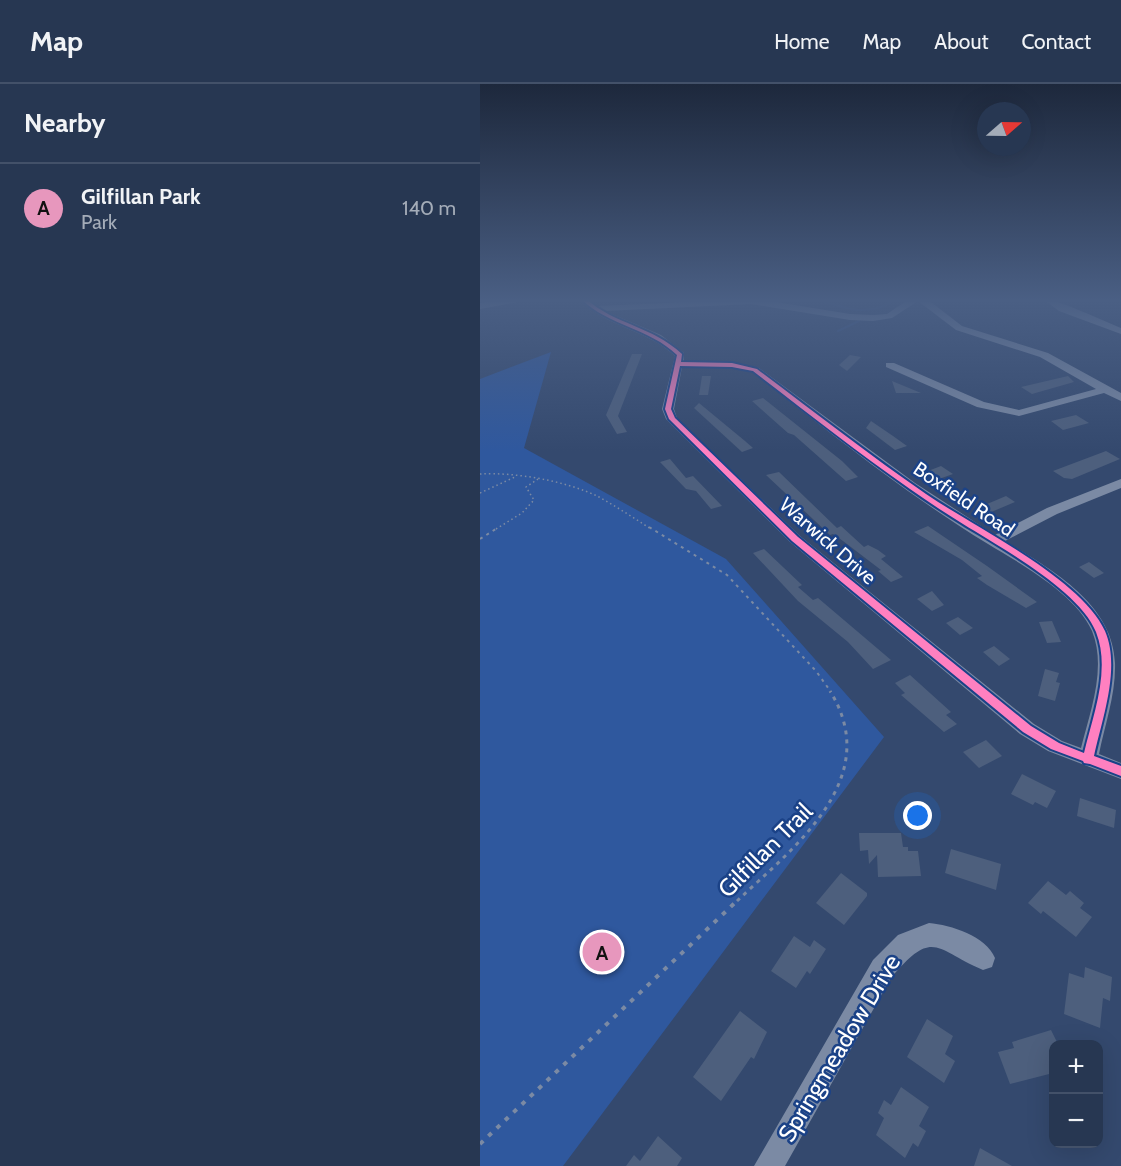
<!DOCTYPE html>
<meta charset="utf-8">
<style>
:root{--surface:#273752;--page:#2f3f59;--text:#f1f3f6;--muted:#a4acb8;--line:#435169;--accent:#e797bd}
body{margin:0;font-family:Cabin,sans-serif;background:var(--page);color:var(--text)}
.controls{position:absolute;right:18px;bottom:18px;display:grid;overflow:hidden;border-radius:12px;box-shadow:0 6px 24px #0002}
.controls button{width:54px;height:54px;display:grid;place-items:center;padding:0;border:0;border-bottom:2px solid var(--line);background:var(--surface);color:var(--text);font:30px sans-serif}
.compass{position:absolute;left:497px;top:18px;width:54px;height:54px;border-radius:50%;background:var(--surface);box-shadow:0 6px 24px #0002;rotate:70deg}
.you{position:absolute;left:438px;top:732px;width:21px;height:21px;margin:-15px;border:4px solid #fff;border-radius:50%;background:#1a73e8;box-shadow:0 0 0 9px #1a73e833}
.badge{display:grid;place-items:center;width:39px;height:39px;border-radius:50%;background:var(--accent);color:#111;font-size:20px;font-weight:700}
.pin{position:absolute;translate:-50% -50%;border:3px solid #fff;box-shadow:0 2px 6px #0006}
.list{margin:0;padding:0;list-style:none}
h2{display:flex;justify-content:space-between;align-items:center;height:78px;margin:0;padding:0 24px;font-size:26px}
h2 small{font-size:20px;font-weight:400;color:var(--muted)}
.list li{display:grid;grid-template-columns:39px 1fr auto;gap:18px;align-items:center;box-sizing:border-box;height:90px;padding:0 24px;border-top:2px solid var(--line)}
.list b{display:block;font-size:22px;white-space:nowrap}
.list p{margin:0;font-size:20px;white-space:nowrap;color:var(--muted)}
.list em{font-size:20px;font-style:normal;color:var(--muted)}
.map{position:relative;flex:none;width:641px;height:1082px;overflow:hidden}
header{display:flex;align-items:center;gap:36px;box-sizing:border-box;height:84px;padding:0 30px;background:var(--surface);border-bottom:2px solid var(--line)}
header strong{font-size:28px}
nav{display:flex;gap:33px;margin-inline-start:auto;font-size:21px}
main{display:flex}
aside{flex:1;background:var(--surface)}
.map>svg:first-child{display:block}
.green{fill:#2f589e}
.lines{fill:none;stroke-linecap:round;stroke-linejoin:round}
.stream{stroke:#375385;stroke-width:2}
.building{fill:#4d5f7d}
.path-far3{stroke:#7b8aa4;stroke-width:1.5;stroke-dasharray:1.5 3;stroke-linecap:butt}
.path-far2{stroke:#7b8aa4;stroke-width:2;stroke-dasharray:3 4.5;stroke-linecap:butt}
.path-far1{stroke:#7b8aa4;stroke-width:3;stroke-dasharray:4 5;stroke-linecap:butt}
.path{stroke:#7b8aa4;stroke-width:4;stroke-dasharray:4.5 7;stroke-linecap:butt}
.minor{fill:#7b8aa4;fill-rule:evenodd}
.cycleway-casing{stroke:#1b4287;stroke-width:4}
.cycleway{fill:#ff80c0;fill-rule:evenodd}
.labels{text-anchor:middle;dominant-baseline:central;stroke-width:5;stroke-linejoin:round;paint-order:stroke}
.street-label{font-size:20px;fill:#fff;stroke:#1b4287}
.near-street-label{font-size:24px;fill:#fff;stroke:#1b4287}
</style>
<header>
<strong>Map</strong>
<nav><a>Home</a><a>Map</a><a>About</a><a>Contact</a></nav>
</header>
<main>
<aside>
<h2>Nearby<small></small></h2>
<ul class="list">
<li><span class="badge">A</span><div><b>Gilfillan Park</b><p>Park</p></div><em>140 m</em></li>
</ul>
</aside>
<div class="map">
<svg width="641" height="1082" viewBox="0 0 641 1082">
<rect width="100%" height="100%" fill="#34496e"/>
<!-- green -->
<path class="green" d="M71 268 44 364 246 475 404 653 83 1082H0V295Z"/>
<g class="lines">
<!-- stream -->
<g class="stream">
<path d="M338 215C366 225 390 234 416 215"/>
<path d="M358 247 379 237"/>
</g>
</g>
<!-- building -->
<g class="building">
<path d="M152 270H162L138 332 147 348 137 350 126 331Z"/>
<path d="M370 271 381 273 367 287 359 281Z"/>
<path d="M222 292H231L228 311H219Z"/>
<path d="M588 292 594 298 552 310 541 303Z"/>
<path d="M412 297 441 309H416Z"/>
<path d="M283 314 362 377 378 393 366 397 314 351 308 349 272 317Z"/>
<path d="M219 319 265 357 273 364 262 368 214 324Z"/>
<path d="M596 331 609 339 583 346 571 337Z"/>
<path d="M391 337 413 352 427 362 415 366 386 344Z"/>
<path d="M626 367 640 375 592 395 584 394 573 387Z"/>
<path d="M190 375 206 394 213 392 242 422 231 425 216 407 206 405 180 378Z"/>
<path d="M461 382 473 390 459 395 448 387Z"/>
<path d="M299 388 357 444 361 442 384 463 388 461 398 466 406 472 401 475 423 493 411 498 398 487 401 486 363 457 353 450 350 451 286 391Z"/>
<path d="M526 412 535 418 509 429 500 423Z"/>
<path d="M448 442 507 482 557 518 546 524 507 501 497 494 502 492 482 476 434 448Z"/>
<path d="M284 465 322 501 318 503 333 516 338 514 411 576 393 585 368 558 318 517 273 469Z"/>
<path d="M609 478 624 489 614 494 599 483Z"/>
<path d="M452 507 464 521 452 527 437 515Z"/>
<path d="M478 533 493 544 480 551 466 539Z"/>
<path d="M572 537 581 558 567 559 559 538Z"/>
<path d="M514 562 530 575 519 582 503 568Z"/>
<path d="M565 585 579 589 576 598 580 599 575 617 558 612Z"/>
<path d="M430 591 471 628 466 631 477 640 464 648 421 611 425 609 415 599Z"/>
<path d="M506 656 522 672 499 684 483 668Z"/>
<path d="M542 690 576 707 567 724 555 718 553 721 531 710Z"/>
<path d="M600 714 636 726 634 744 597 732Z"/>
<path d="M379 749H421L423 763H428V767H438L441 792 398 793 397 771 389 780 388 766 380 767Z"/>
<path d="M471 765 521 780 516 806 465 789Z"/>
<path d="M361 789 387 809V812L364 841 336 819Z"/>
<path d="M568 797 586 811 590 807 604 819 600 824 612 833 596 853 563 827 561 830 548 819Z"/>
<path d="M314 852 330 863 334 856 346 865 330 890 327 887 316 904 291 887Z"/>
<path d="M605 883 632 893 630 917 623 914 620 944 584 930 589 889 604 894Z"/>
<path d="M260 927 287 948 274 975 271 973 241 1017 213 993Z"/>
<path d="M447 935 473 952 465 970 475 977 464 999 427 973Z"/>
<path d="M571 946 578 960H573V989L530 1000 518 968 534 964 532 958Z"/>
<path d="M421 1003 449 1023 439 1042 446 1047 438 1063 433 1059 425 1074 396 1051 404 1034 398 1029 404 1016 411 1021Z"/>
<path d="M178 1052 202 1074 197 1082H146L154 1071 160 1077Z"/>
<path d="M500 1064 532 1082H494Z"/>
</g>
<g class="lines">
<!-- path-far3 -->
<g class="path-far3">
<path d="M0 390C35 388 87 397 119 413 137 423 154 434 171 445"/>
<path d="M0 409 35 393"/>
<path d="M16 445 42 429 54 416 46 403 58 395"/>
</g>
<!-- path-far2 -->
<g class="path-far2">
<path d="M169 443 247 491 336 587 351 608"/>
<path d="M0 455 19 443"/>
</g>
<!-- path-far1 -->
<path class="path-far1" d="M257 817C313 764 405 695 350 607"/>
<!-- path -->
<path class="path" d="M0 1060 259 815"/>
<!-- minor -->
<g class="minor">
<path d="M29 215H54L0 225V219Z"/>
<path d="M99 215H109L117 222 277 215 370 230 393 231 407 230 429 215H447L482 242 568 269 641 309V317L624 309 539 332 497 323 406 283V279H414L504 318 539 326 616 305 560 273 476 246 438 217 412 234 393 237 370 236 271 220 125 227 181 251 204 269V277L252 278 279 284 435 399 515 451 567 424 641 395V404L577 430 525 457C570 485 633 519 635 579 636 610 625 640 619 670L641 679V695L568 667 540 650 310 458 186 335 182 325 195 272C167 245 125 243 99 215ZM202 283 252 284 272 288C324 328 375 369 428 407 454 425 481 444 508 460 541 480 596 510 612 547 627 584 610 628 601 664L582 657 554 640 320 452 197 334 194 325Z"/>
<path d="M563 215C577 215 624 237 641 244V250L579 227Z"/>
<path d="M449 839C471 841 506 852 515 874L512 883 503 886C455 866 454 843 411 894L305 1082H274L393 876 418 851Z"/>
</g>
<defs>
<path id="cycleway" d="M101 215H106C136 241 172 242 202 270L201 278 252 279 277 285C333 327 388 370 446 410 494 443 601 494 625 547 641 584 622 635 614 672L641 682V692L610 680 604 679 603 677 571 665 543 648 312 457 189 335 185 325 197 271C169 244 129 242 101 215ZM200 282 252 283 273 287C325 327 376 367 430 405 447 417 465 429 483 440 520 463 600 507 616 548 631 586 613 631 604 669L579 659 551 642 318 453 195 334 191 325Z"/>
</defs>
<!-- cycleway casing -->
<use href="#cycleway" class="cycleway-casing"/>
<!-- cycleway -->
<use href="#cycleway" class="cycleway"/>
</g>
<!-- sky -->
<linearGradient id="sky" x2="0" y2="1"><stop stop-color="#1d283c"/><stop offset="0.59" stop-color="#4a5f84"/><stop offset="1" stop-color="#4a5f84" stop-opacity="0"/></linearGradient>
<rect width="641" height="367" fill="url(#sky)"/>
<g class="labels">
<!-- street labels -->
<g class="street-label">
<text transform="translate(484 415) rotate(34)">Boxfield Road</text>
<text transform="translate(348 457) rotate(41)">Warwick Drive</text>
</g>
<!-- near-street labels -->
<g class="near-street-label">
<text transform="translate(285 766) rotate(-45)">Gilfillan Trail</text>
<text transform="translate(359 964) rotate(-59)">Springmeadow Drive</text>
</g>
</g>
</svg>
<div class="controls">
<button>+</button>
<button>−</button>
</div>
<svg class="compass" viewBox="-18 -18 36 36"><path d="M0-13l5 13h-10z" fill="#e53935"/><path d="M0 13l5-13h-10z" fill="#a4acb8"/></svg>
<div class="you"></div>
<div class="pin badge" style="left:122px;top:868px">A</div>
</div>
</main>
